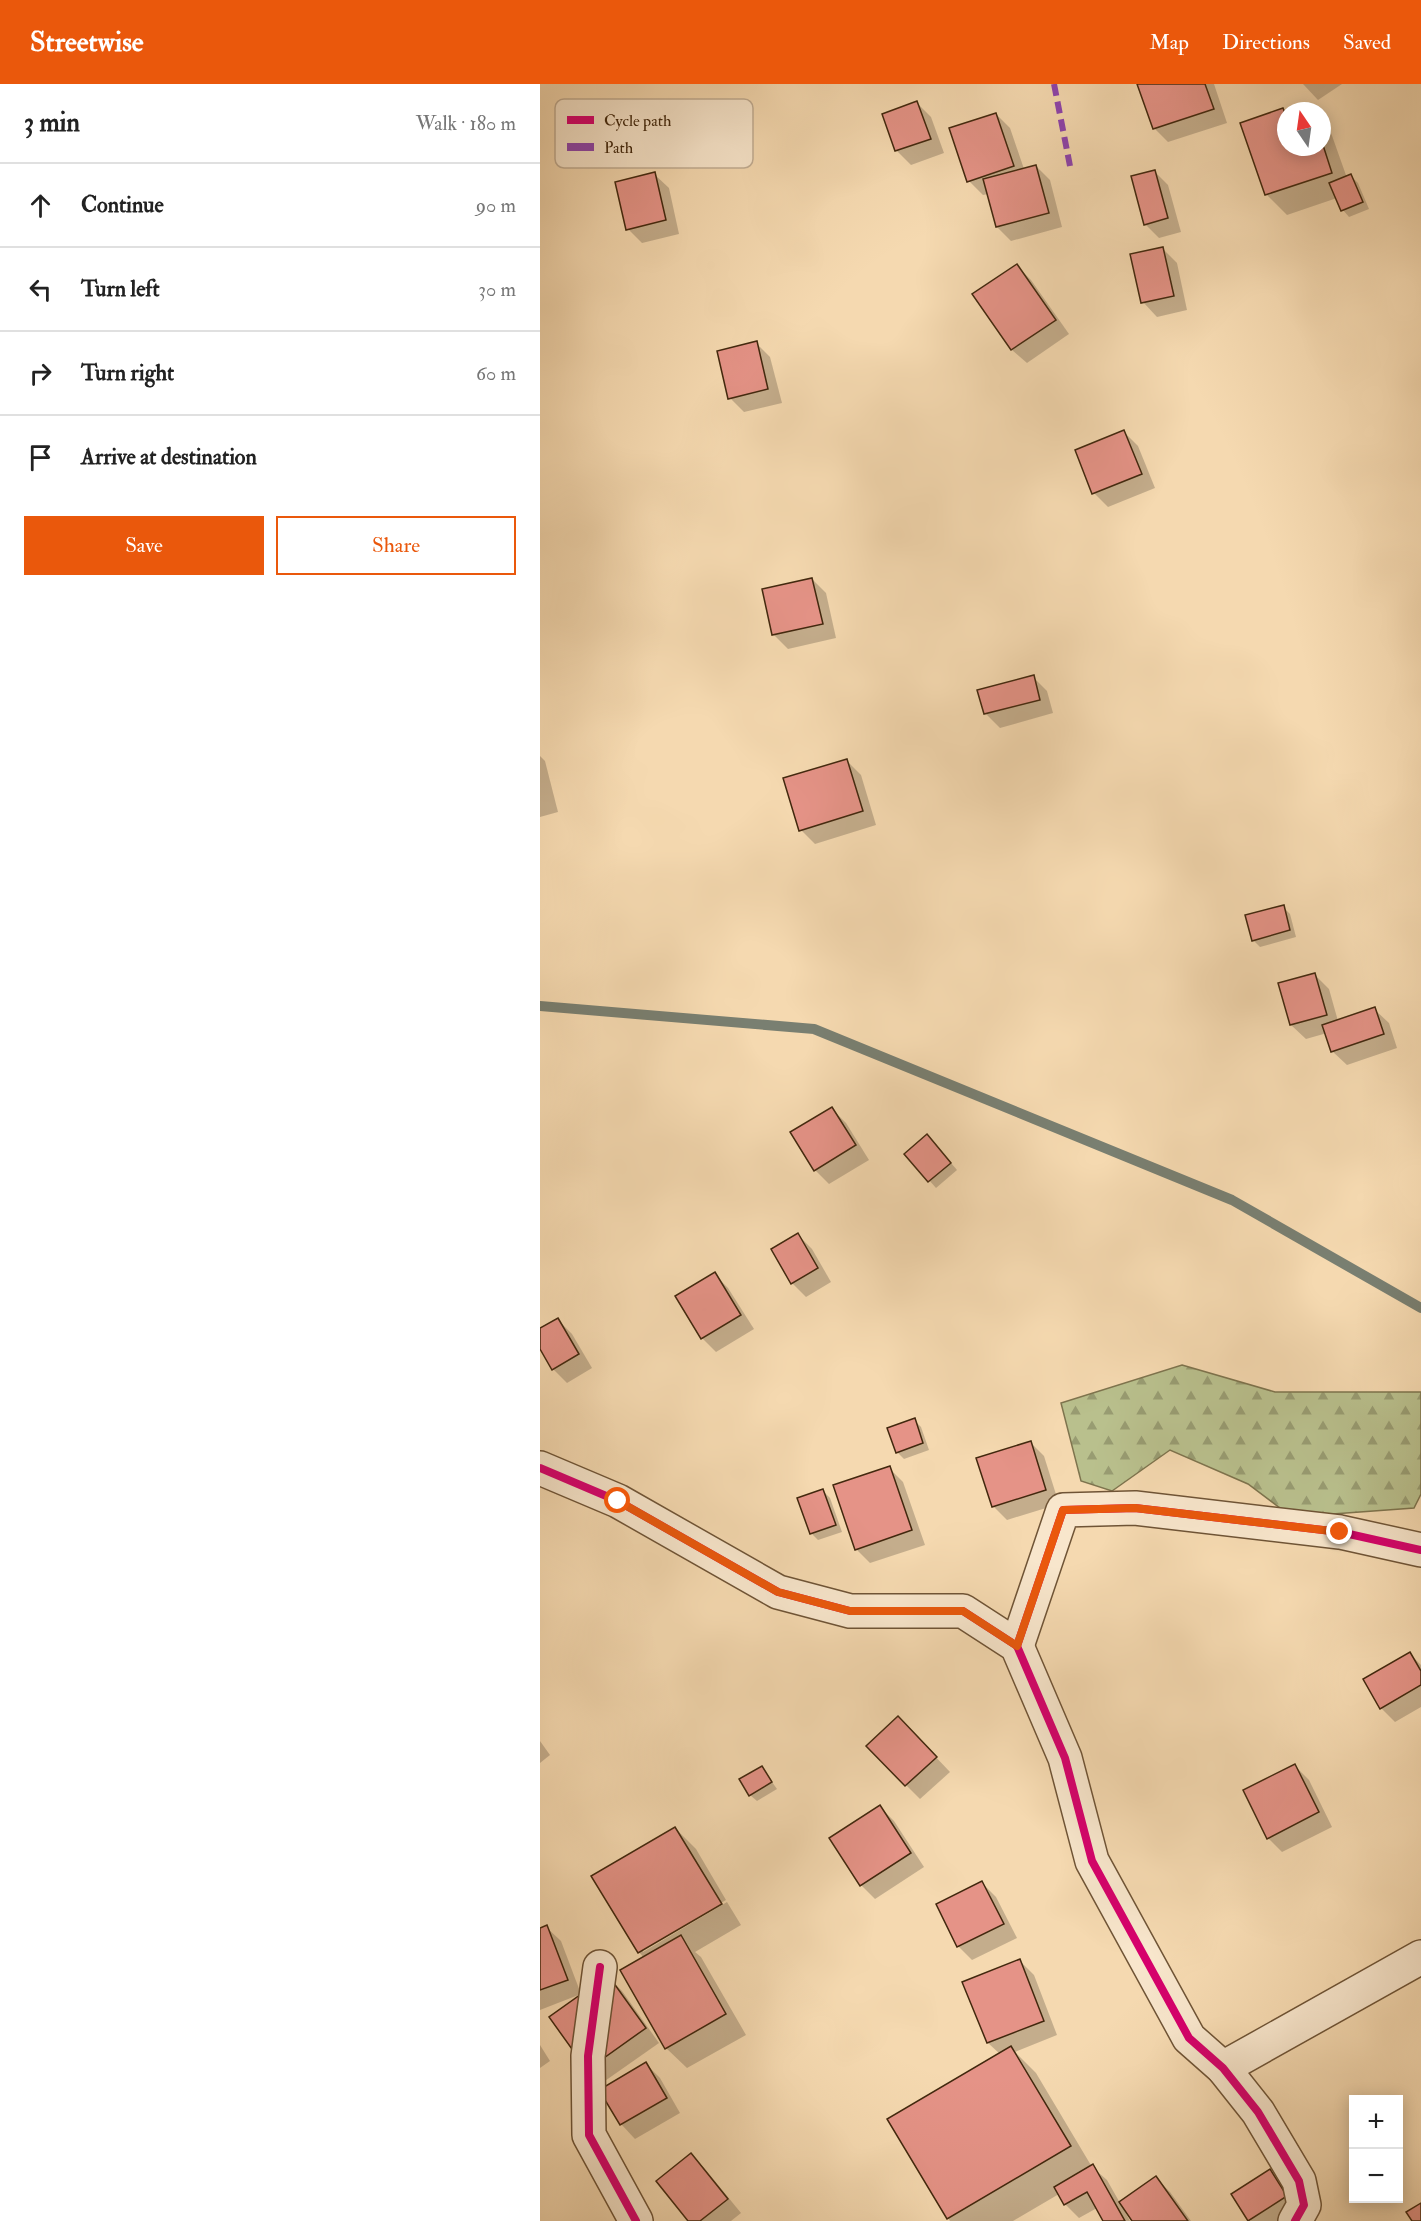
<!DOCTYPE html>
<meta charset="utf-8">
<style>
:root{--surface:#fff;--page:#f6f6f6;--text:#222;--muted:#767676;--line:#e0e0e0;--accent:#ea580c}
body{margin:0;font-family:"IM FELL Double Pica",serif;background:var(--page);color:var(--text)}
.controls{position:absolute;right:18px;bottom:18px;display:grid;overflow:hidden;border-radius:0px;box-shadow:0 3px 15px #0003}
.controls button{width:54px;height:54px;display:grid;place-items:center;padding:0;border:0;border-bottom:2px solid var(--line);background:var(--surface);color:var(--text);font:30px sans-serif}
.compass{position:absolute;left:737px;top:18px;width:54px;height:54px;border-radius:50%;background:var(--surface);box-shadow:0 3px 15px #0003;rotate:347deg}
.stop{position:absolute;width:18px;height:18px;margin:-14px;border:4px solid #ea580c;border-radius:50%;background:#fff}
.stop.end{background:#ea580c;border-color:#fff;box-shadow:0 2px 6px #0008}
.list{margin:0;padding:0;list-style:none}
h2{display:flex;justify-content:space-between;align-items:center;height:78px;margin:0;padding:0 24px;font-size:26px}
h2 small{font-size:20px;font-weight:400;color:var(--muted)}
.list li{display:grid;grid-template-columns:39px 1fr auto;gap:18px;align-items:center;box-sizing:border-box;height:84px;padding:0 24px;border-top:2px solid var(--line)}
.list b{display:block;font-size:22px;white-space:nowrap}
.list em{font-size:20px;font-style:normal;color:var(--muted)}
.actions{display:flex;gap:12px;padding:18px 24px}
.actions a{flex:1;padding:14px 0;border:2px solid var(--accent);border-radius:0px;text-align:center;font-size:21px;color:var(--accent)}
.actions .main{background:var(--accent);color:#fff}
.icon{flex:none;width:33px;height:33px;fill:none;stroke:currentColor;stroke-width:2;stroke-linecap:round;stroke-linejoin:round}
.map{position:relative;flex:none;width:881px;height:2137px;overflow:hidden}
header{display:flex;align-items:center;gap:36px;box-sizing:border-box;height:84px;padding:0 30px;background:var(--accent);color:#fff}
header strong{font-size:28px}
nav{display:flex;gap:33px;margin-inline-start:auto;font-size:21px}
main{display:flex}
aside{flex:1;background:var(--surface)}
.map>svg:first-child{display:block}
.forest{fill:url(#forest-firs);stroke:#7e744e;stroke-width:1.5}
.shadow{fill:#0003}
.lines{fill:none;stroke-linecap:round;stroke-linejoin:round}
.stream{stroke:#797f71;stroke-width:10}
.building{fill:#e59387;stroke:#42280e;stroke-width:1.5}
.minor-casing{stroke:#6f5436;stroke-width:36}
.minor{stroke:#f8e6cc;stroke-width:33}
.quiet{stroke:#8e44ad;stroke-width:6;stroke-dasharray:12 6;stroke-linecap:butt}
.cycleway-casing{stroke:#f8e6cc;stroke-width:11}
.cycleway{stroke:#d6006c;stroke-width:8}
.route{stroke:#ea580c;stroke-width:8}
.key{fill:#f8e6cc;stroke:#c1ad93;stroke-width:1.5}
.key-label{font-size:16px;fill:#42280e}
</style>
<header>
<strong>Streetwise</strong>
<nav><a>Map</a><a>Directions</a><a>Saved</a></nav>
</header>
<main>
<aside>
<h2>3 min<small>Walk · 180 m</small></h2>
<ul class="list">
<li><svg class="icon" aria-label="ahead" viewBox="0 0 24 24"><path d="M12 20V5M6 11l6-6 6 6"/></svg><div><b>Continue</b></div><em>90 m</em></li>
<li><svg class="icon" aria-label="left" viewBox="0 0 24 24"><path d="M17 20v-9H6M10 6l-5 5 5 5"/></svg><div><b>Turn left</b></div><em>30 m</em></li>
<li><svg class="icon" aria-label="right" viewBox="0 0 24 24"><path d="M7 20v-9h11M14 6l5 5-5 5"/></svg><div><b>Turn right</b></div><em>60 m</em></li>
<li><svg class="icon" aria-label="arrive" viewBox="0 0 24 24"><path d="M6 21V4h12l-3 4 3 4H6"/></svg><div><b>Arrive at destination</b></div></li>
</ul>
<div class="actions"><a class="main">Save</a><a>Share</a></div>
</aside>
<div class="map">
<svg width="881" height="2137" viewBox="0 0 881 2137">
<defs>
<pattern id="forest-firs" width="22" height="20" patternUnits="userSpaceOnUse" patternTransform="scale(1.5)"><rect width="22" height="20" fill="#b9c08d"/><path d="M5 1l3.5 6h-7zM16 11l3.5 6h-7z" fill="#989c72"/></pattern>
</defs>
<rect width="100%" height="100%" fill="#f5d9b0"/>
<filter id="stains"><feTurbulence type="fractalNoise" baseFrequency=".00333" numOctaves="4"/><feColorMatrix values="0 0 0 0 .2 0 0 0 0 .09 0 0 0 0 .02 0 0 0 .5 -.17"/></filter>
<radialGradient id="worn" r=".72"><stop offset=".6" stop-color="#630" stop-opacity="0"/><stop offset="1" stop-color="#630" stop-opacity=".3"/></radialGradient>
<!-- forest -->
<path class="forest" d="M642 1281 735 1308H881V1410L874 1424 752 1433 708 1400 630 1366 572 1407 541 1397 521 1319Z"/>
<!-- shadow -->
<g class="shadow">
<path d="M599 0H674L687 39 628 58 614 44Z"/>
<path d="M763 0H802L778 16Z"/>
<path d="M377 19 391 33 404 69 371 81 357 67 344 31Z"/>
<path d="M743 26 746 29V63H782V38L790 46 807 94 811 92 818 99 829 125 809 133 803 126 797 114 747 131 727 111 702 40Z"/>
<path d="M456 30 470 44 484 85 496 82 510 96 522 143 471 157 457 143 448 110 443 111 429 97Z"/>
<path d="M614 87 628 101 641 148 619 154 605 140Z"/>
<path d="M114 90 129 104 139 150 102 159 88 145Z"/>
<path d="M623 165 637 179 647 226 617 233 603 218Z"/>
<path d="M477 182 491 196 529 250 487 279 472 266 434 211Z"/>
<path d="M216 259 230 273 242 319 204 328 190 314Z"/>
<path d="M584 348 598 362 615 404 568 423 554 409Z"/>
<path d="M272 495 286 509 296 554 248 565 234 551Z"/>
<path d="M493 593 507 607 513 629 460 644 445 629Z"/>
<path d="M0 672 5 677 18 728 0 733Z"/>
<path d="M307 677 321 691 336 741 275 760 261 746Z"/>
<path d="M743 823 750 830 756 853 720 863 713 856Z"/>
<path d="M775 891 789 905 798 937 834 925 849 939 857 964 807 981 792 967 787 949 766 955 751 941 740 900Z"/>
<path d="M292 1025 306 1039 329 1076 289 1100 275 1086Z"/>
<path d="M394 1059 417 1086 396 1104 366 1070Z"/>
<path d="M258 1151 272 1165 291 1198 266 1213 252 1199Z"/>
<path d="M174 1190 188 1204 214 1245 176 1268 162 1254Z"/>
<path d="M18 1236 32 1250 52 1284 27 1299 13 1285 0 1262V1246Z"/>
<path d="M374 1336 381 1343 389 1366 364 1375 357 1368Z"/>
<path d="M490 1358 504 1372 519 1420 467 1436 453 1422Z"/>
<path d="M349 1384 363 1398 385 1461 330 1479 316 1465Z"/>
<path d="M283 1407 290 1414 302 1448 278 1456 272 1450 259 1415Z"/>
<path d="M870 1570 881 1581V1623L855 1638 841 1624Z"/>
<path d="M372 1648 410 1688 380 1715 366 1701Z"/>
<path d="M0 1657 10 1671 0 1679Z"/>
<path d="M755 1682 769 1696 792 1743 742 1768 728 1754Z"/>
<path d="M222 1684 237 1705 217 1717 210 1711Z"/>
<path d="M340 1723 354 1737 384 1783 335 1815 321 1801Z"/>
<path d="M135 1744 156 1765 186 1816 103 1865V1868L187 1818 201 1841 155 1868 161 1873 206 1951 147 1984 126 1964 104 1874 99 1868 53 1793Z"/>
<path d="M442 1799 456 1813 477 1854 432 1876 418 1862Z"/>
<path d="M6 1843 21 1857 41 1910 0 1926V1846Z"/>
<path d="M480 1877 494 1891 517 1951 475 1968 496 1989 552 2083 567 2096 580 2119 616 2094 630 2108 651 2137H594L586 2125 584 2126 590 2137H565L557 2124 539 2134 525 2120 519 2110 473 2137H410L408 2134 349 2035 460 1970 448 1959 424 1898Z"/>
<path d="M68 1893 82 1907 119 1959 62 1999Z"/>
<path d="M0 1961 10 1977 0 1984Z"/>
<path d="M106 1980 120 1994 140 2029 95 2055 81 2040Z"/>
<path d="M151 2071 165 2085 201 2129 191 2137H150Z"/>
<path d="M730 2087 744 2101 760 2126 743 2137H711L710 2136Z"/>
</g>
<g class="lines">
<!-- stream -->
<path class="stream" d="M0 922 274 945 692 1116 881 1224"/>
</g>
<!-- building -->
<g class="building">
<path d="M597 0H665L674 25 613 45Z"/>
<path d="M377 17 391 55 355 67 342 30Z"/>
<path d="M743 24 746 32V63H782V58L792 89 725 111 700 39Z"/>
<path d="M456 29 474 82 427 98 409 44Z"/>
<path d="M496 81 509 129 456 143 443 95Z"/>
<path d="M615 86 628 134 604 141 591 92Z"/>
<path d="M115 88 126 136 86 146 75 98Z"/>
<path d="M811 90 823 118 801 127 789 99Z"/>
<path d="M623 163 634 212 601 219 590 170Z"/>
<path d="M477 180 516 236 471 266 432 210Z"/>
<path d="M217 257 228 305 188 315 177 267Z"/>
<path d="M584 346 602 390 552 410 535 366Z"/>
<path d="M272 494 283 540 232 551 222 505Z"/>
<path d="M494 591 500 616 444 630 437 606Z"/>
<path d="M307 675 323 727 259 747 243 694Z"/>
<path d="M744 821 750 846 712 857 705 831Z"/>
<path d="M775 889 787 931 750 941 738 899Z"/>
<path d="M835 923 844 950 791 968 782 941Z"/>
<path d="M292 1023 316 1061 274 1087 250 1048Z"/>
<path d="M387 1050 411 1079 388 1098 364 1070Z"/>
<path d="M258 1149 278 1184 251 1200 231 1165Z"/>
<path d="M175 1188 201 1231 161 1255 135 1212Z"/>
<path d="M18 1234 39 1270 12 1286 0 1265V1244Z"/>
<path d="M375 1334 383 1359 356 1369 347 1344Z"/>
<path d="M491 1357 506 1406 452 1423 436 1374Z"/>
<path d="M350 1382 372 1446 315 1466 293 1401Z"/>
<path d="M283 1405 296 1441 270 1450 257 1414Z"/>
<path d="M870 1568 881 1587V1601L840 1625 823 1595Z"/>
<path d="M358 1632 397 1673 365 1702 326 1662Z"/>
<path d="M755 1680 779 1728 727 1755 703 1706Z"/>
<path d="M222 1682 232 1698 209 1712 199 1695Z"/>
<path d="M340 1721 371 1769 320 1802 289 1754Z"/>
<path d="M135 1743 182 1820 98 1869 51 1792Z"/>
<path d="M442 1797 464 1840 417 1863 396 1820Z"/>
<path d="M7 1841 28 1896 0 1906V1844Z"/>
<path d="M141 1851 186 1930 125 1965 80 1886Z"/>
<path d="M480 1875 504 1937 447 1959 422 1898Z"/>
<path d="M68 1891 106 1944 47 1986 9 1933Z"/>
<path d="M471 1962 531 2062 407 2135 347 2035Z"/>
<path d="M106 1978 127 2014 80 2041 59 2006Z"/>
<path d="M151 2069 188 2115 160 2137H148L116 2097Z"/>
<path d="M553 2080 585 2137H563L547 2108 524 2121 514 2103Z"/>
<path d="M730 2085 747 2112 708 2137 691 2110Z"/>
<path d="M616 2092 648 2137H592L579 2118Z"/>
<path d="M881 2119V2137H872L866 2128Z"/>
</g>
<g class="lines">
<defs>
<g id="minor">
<path d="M0 1384 78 1417 238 1508 310 1527H423L477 1562 525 1674 552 1777 649 1954 683 1984 718 2028 759 2097 764 2121 755 2137"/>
<path d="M477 1562 523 1426 595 1424 800 1448 881 1466"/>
<path d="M60 1883 48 1972 49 2051 96 2137"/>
<path d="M683 1984 881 1873"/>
</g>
</defs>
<!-- minor casing -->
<use href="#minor" class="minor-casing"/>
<!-- minor -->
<use href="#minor" class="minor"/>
<!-- quiet -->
<path class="quiet" d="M514 0 530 82"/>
<defs>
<g id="cycleway">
<path d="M0 1384 78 1417 238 1508 310 1527H423L477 1562 525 1674 552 1777 649 1954 683 1984 718 2028 759 2097 764 2121 755 2137"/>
<path d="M477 1562 523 1426 595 1424 800 1448 881 1466"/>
<path d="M60 1883 48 1972 49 2051 96 2137"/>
</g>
</defs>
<!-- cycleway casing -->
<use href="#cycleway" class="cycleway-casing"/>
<!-- cycleway -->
<use href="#cycleway" class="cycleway"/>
</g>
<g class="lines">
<!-- route -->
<path class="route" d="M78 1417 238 1508 310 1527H423L477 1562 523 1426 595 1424 800 1448"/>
</g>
<!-- legend -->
<rect x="15" y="15" width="198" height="69" rx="9" class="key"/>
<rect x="27" y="32" width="27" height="8" fill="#d6006c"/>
<rect x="27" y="59" width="27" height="8" fill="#8e44ad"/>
<g class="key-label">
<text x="64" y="42">Cycle path</text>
<text x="64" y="69">Path</text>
</g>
<rect width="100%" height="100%" filter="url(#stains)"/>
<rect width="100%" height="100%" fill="url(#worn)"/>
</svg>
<div class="controls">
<button>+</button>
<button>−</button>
</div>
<svg class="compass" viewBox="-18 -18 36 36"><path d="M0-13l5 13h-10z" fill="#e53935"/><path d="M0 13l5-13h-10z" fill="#767676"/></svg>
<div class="stop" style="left:78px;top:1417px"></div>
<div class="stop end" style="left:800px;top:1448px"></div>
</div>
</main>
